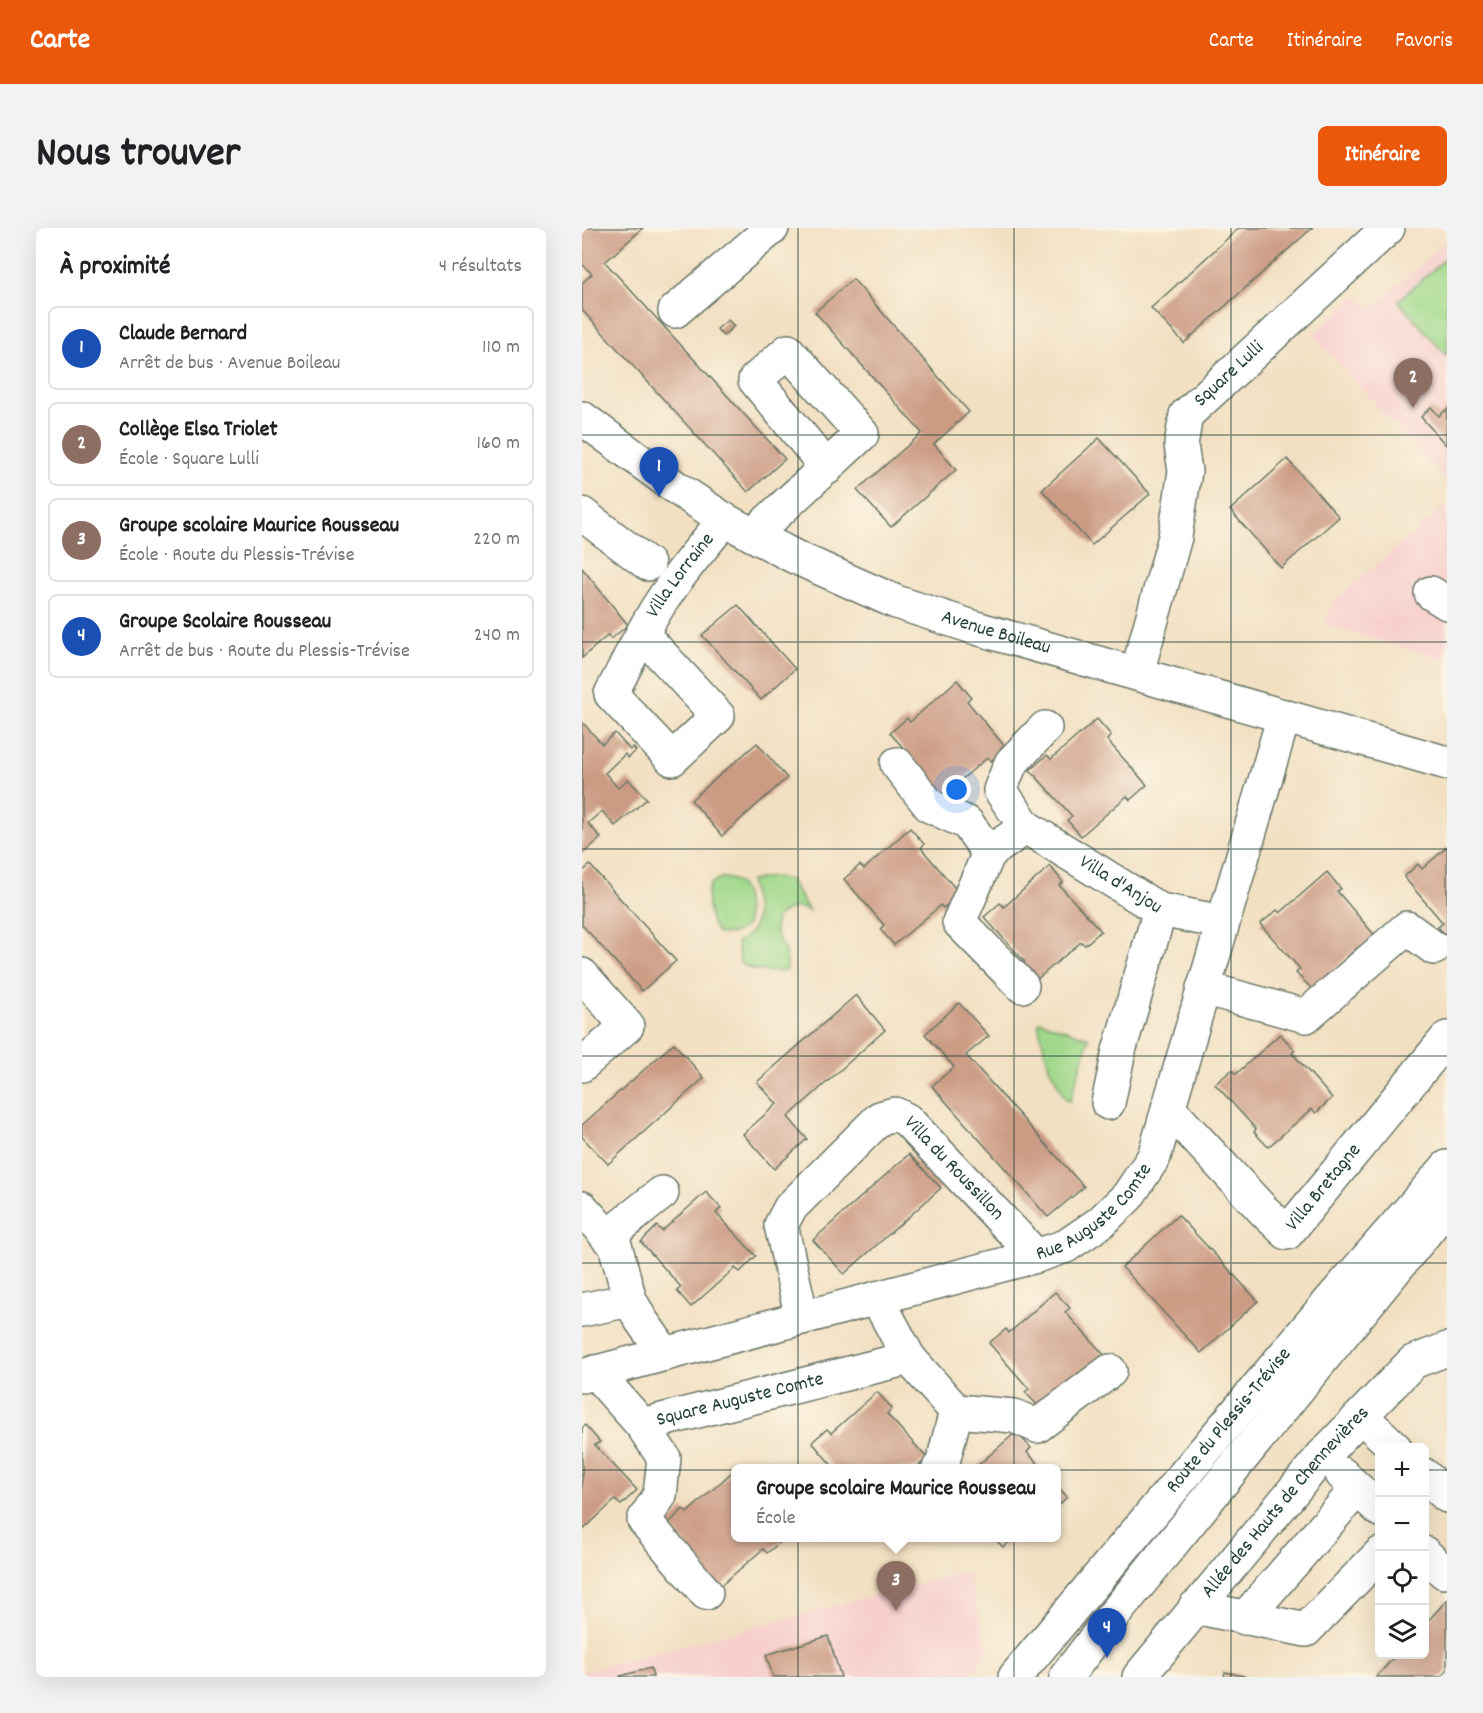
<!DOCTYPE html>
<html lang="fr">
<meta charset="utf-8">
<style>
:root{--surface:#fff;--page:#f2f2f2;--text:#202124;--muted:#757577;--line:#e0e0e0;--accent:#ea580c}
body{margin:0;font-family:Dekko,sans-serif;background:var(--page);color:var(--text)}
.controls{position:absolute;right:18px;bottom:18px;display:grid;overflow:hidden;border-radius:9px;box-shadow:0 6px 24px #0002}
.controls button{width:54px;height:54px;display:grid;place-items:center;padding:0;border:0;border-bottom:2px solid var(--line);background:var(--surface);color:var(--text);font:30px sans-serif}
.you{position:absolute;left:375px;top:562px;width:21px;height:21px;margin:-15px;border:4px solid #fff;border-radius:50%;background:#1a73e8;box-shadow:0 0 0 9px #1a73e833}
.badge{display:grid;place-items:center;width:39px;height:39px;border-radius:50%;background:var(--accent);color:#fff;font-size:20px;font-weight:700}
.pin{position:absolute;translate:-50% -50px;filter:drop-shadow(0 2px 3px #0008)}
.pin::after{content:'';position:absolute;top:32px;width:21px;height:18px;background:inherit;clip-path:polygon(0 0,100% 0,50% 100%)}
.popup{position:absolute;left:149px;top:1236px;width:330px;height:78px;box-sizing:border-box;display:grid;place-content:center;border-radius:9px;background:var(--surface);filter:drop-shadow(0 2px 4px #0005);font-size:20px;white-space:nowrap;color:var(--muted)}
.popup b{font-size:22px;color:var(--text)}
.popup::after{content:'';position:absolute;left:50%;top:100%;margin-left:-12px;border:12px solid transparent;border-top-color:var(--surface)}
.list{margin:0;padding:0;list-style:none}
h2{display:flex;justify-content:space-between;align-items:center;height:78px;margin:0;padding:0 24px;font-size:26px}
h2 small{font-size:20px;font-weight:400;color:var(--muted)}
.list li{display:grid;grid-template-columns:39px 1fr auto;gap:18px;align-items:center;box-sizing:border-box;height:84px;margin:0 12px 12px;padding:0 12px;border:2px solid var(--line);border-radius:9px}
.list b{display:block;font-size:22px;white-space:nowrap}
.list p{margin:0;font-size:20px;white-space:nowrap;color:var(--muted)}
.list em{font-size:20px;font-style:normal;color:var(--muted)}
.icon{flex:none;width:33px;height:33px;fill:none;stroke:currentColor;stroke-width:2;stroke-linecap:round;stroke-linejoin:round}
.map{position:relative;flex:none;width:865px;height:1449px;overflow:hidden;border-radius:9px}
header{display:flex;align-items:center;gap:36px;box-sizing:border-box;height:84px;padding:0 30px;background:var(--accent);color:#fff}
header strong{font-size:28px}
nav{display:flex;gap:33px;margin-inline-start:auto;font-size:21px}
.intro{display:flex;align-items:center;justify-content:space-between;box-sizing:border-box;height:144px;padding:0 36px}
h1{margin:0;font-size:42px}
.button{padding:15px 27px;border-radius:9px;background:var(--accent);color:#fff;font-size:21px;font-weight:700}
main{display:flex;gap:36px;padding:0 36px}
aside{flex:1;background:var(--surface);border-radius:9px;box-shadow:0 6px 24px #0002}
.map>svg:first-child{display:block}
.built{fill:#f7d0cd}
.green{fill:#a0d88b;stroke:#608a60;stroke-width:1.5}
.building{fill:#cc9b84}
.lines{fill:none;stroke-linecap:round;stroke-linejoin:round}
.minor-casing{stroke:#697666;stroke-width:36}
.major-casing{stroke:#697666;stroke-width:36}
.minor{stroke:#fff;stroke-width:33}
.major{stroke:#fff;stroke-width:33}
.grid{fill:none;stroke:#1f3d34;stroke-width:1.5;stroke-opacity:0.55}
.labels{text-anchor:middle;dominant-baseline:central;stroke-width:4.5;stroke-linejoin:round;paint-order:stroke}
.street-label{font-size:20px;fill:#1f3d34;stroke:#fcf5e5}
</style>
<header>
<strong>Carte</strong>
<nav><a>Carte</a><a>Itinéraire</a><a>Favoris</a></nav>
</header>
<div class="intro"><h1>Nous trouver</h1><a class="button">Itinéraire</a></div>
<main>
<aside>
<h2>À proximité<small>4 résultats</small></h2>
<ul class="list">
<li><span class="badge" style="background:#1a4fb4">1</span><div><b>Claude Bernard</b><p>Arrêt de bus · Avenue Boileau</p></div><em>110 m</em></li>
<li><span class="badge" style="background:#8d6e63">2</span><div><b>Collège Elsa Triolet</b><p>École · Square Lulli</p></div><em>160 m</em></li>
<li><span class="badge" style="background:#8d6e63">3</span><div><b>Groupe scolaire Maurice Rousseau</b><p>École · Route du Plessis-Trévise</p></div><em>220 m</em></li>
<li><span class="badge" style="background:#1a4fb4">4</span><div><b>Groupe Scolaire Rousseau</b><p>Arrêt de bus · Route du Plessis-Trévise</p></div><em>240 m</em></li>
</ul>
</aside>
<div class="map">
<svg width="865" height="1449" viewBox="0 0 865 1449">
<rect width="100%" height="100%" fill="#fcf5e5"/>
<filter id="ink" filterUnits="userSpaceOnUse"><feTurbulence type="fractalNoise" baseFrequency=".0167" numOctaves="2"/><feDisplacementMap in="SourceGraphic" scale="12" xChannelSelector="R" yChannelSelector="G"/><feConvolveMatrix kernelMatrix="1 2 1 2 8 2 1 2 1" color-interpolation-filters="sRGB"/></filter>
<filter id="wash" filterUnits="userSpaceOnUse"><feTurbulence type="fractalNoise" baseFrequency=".008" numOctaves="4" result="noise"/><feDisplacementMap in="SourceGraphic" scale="24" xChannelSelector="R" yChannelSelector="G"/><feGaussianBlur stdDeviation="1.35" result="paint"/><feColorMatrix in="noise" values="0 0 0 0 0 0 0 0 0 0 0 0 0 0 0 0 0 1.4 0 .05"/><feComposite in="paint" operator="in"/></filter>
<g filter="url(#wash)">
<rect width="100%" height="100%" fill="#f2e0c2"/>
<!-- built -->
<g class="built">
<path d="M865 12V254L730 107 775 67 788 82Z"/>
<path d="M865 277V432L743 397 750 374Z"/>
<path d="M385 1343 407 1423 388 1449H0V1444Z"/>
</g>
<!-- green -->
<g class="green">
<path d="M865 29V128L816 73Z"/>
<path d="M189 649 208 652 227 683C219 679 213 678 204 683 184 692 195 709 203 723 205 729 205 736 205 742 189 745 172 744 158 735L155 714C183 701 173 678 168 653Z"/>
<path d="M140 650C167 650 165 676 165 697 155 706 148 708 135 705 128 695 120 663 131 654 134 652 137 651 140 650Z"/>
<path d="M458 793 507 810 488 873 484 872 467 839 456 796Z"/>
</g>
<g id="blocks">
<!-- building -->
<g class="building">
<path d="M0 0H61L23 34 203 231 166 264 0 82V55L10 46 0 36Z"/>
<path d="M657 0H730L602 115 569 80Z"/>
<path d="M271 51 387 184 352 216 374 242 309 299 275 262 340 205 233 84Z"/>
<path d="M146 92 152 98 141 108 135 101Z"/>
<path d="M849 179 857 188 865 181 864 217 839 189Z"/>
<path d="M517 210 568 266 510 317 460 262Z"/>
<path d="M705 231 757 289 699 340 648 282Z"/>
<path d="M0 340 46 397 29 411 26 407 0 430Z"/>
<path d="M156 377 213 441 179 472 120 407Z"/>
<path d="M375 452 389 469 385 473 424 520 409 533 406 529 359 569 346 555 347 549 308 505 325 490 328 494Z"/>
<path d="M515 491 529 507 525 512 565 557 548 572 545 568 499 608 485 592 490 588 448 542 465 527 469 531Z"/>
<path d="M0 494 20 516 33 505 48 522 51 519 54 523 46 530 43 526 23 545 36 560 46 551 65 571 33 598 20 583 6 595 19 610 0 626Z"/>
<path d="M175 515 205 550 140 608 109 572Z"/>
<path d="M328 600 342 616 339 620 378 666 361 680 359 677 312 717 298 701 302 697 262 651 278 637 282 641Z"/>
<path d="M865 619V708L856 699 861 695 822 649 836 636 840 641Z"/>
<path d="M8 637 94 733 60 763 0 697V644Z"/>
<path d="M468 638 481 654 477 657 519 703 503 717 499 714 453 753 439 738 443 734 402 689 418 675 422 679Z"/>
<path d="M745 644 759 661 755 663 795 710 780 725 775 720 730 761 714 745 718 741 678 696 695 682 698 685Z"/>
<path d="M274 767 303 802 206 889 225 911 192 941 161 906 195 876 175 854Z"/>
<path d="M377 775 407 808 384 827 502 959 466 989 350 858 372 839 343 806Z"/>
<path d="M698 806 713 822 710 825 750 870 734 885 730 881 686 919 672 904 674 901 633 856 650 842 654 846Z"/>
<path d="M92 815 122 850 26 936 0 909V897Z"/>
<path d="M327 926 359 960 262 1046 231 1012Z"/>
<path d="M124 964 139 980 134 985 174 1028 158 1044 153 1040 109 1079 95 1063 99 1059 59 1014 75 998 80 1003Z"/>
<path d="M596 987 676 1073 619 1125 540 1039Z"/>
<path d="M473 1064 488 1080 483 1084 525 1130 509 1145 504 1140 458 1180 443 1164 447 1161 407 1115 424 1101 427 1105Z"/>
<path d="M295 1164 310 1180 305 1186 345 1230 334 1240H252L230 1214 245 1201 249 1205Z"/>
<path d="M3 1197 18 1214 13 1217 55 1262 39 1277 33 1272 0 1303V1200Z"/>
<path d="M434 1204 449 1220 445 1224 460 1240H393Z"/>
<path d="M150 1244 154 1248V1310H203L185 1325 181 1321 135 1361 121 1345 125 1341 86 1296 101 1281 105 1285Z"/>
<path d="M475 1257 485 1269 475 1279Z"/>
<path d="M412 1310H432L421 1319Z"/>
<path d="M865 1372V1443L859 1449H794L815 1426H842V1397Z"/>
<path d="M246 1408 259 1449H191L184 1427Z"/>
<path d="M69 1440 71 1449H38V1448Z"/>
<path d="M643 1444 662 1448 661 1449H642Z"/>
</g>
</g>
</g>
<g filter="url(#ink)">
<use href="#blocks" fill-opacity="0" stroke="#697666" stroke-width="1.5"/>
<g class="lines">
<defs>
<g id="minor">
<path d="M93 83 190 0"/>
<path id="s1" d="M0 190 96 261 143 292 213 329 314 374 394 400 865 535"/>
<path d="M0 286 66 336"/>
<path d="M171 307 280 206 206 123 173 152 245 240"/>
<path d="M849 365 865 375"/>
<path id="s2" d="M61 407 136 488 90 531 29 466C46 434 62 398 83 368 101 342 122 316 143 292"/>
<path id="s3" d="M555 445 593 309 603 243 599 217 604 187 806 0"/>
<path id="s4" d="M463 500 429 535 418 562 444 599 578 682 640 694"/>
<path d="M315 536 348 578 385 595 407 625"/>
<path d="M0 747 45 798 0 837"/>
<path d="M440 758 377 694 407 625 444 599"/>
<path d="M621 760 724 788 825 700 852 720"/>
<path d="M526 875 537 823 578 682"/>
<path id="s5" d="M586 880 682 983 705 1005 865 810"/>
<path d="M0 980 33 1017 48 1072 59 1092 83 1126"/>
<path d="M25 1009 80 965"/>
<path d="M0 1082 48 1072"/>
<path id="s6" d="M220 1090 199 997 208 980 298 890 313 886 325 892 454 1028"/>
<path d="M327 1130 374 1183 432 1188 455 1198 528 1143"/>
<path id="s7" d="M13 1144 60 1197 327 1130 295 1070"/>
<path id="s8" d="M0 1148 454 1028 484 1018 519 994 546 968 572 929 702 488"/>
<path d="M780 1189 813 1220"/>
<path d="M60 1197 82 1230 78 1267 62 1292 124 1365"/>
<path d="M357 1240 360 1238 374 1183"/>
<path d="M760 1246 798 1282"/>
<path d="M842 1247 865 1268"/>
<path d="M842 1325 862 1344"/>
<path d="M613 1379 724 1402 798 1326"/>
<path d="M663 1390 775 1261"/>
<path id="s9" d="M557 1449 741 1227 831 1134 865 1121"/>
</g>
<g id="major">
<path id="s10" d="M433 1449 736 1087 865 939"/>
<path d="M484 1449 522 1399 865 978"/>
</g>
</defs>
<!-- minor casing -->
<use href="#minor" class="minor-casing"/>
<!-- major casing -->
<use href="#major" class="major-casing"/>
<!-- minor -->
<use href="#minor" class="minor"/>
<!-- major -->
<use href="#major" class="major"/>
</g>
</g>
<!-- grid -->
<path class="grid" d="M216 0V1449M432 0V1449M649 0V1449M0 207H865M0 414H865M0 621H865M0 828H865M0 1035H865M0 1242H798M842 1242H865"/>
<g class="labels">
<!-- street labels -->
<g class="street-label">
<text stroke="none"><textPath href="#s3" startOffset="324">Square Lulli</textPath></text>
<text stroke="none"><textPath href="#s2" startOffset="400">Villa Lorraine</textPath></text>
<text stroke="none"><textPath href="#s1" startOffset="470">Avenue Boileau</textPath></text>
<text stroke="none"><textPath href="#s4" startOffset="234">Villa d'Anjou</textPath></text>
<text stroke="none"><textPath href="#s6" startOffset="338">Villa du Roussillon</textPath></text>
<text stroke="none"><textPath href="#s5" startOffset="231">Villa Bretagne</textPath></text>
<text stroke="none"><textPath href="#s8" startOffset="544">Rue Auguste Comte</textPath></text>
<text stroke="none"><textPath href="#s7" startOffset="172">Square Auguste Comte</textPath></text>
<text stroke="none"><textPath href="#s10" startOffset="334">Route du Plessis-Trévise</textPath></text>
<text stroke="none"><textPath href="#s9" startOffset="228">Allée des Hauts de Chennevières</textPath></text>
</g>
</g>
</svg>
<div class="controls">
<button>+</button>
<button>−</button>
<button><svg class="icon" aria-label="locate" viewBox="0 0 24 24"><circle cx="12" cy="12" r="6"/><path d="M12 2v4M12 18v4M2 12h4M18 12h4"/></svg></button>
<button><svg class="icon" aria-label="layers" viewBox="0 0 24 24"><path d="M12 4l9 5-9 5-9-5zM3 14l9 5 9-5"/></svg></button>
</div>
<div class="you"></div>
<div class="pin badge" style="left:77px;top:269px;background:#1a4fb4">1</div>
<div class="pin badge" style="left:831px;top:180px;background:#8d6e63">2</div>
<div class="pin badge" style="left:314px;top:1383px;background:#8d6e63">3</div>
<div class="popup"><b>Groupe scolaire Maurice Rousseau</b>École</div>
<div class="pin badge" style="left:525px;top:1430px;background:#1a4fb4">4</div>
</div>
</main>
